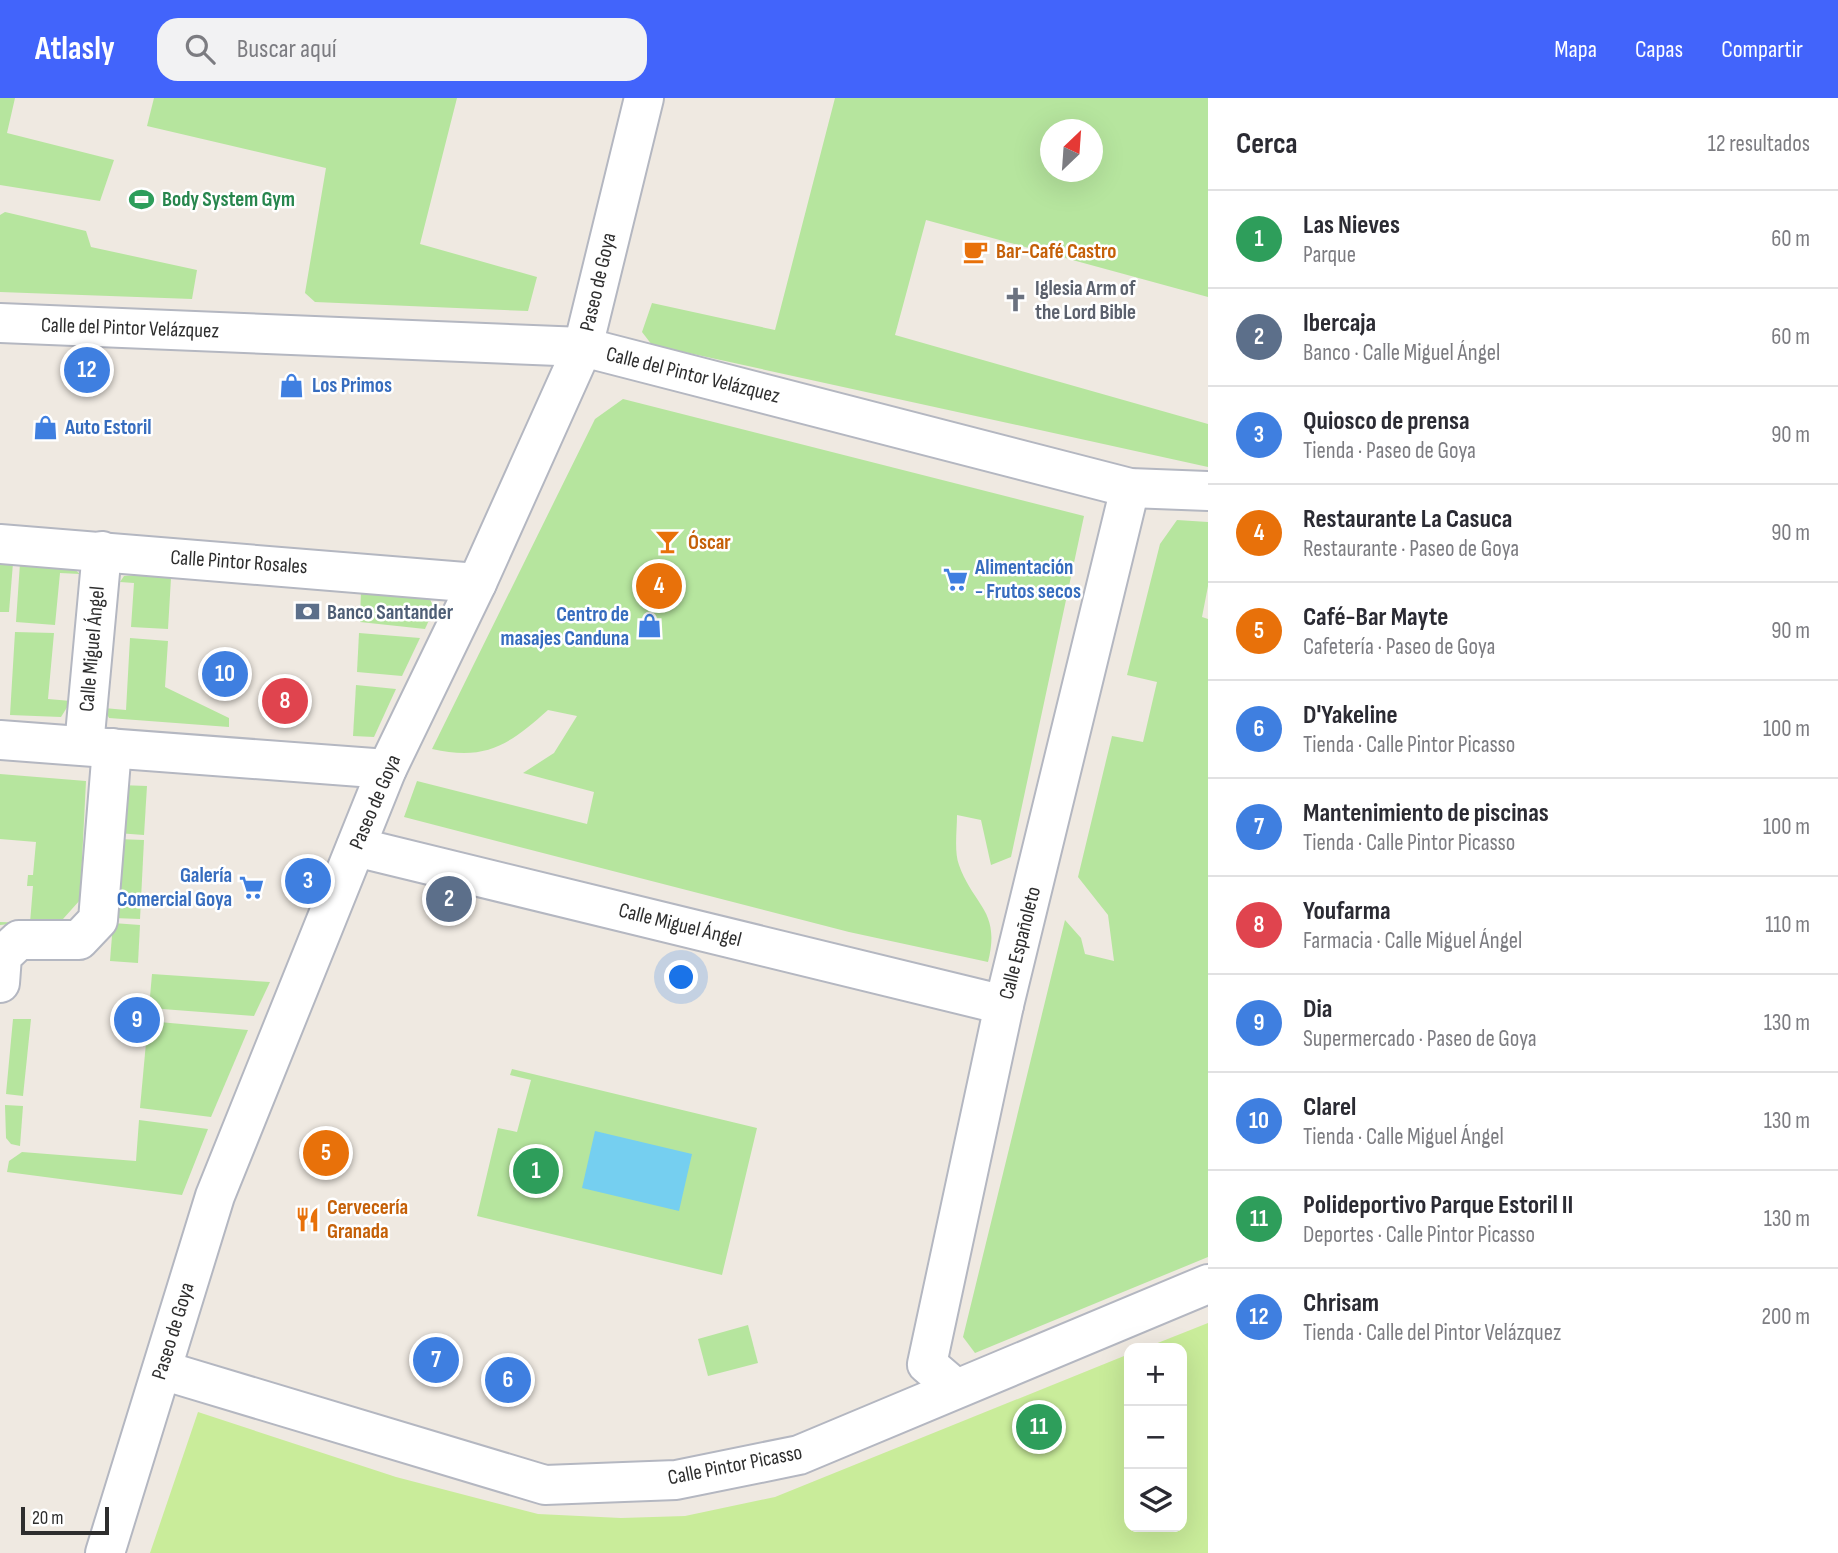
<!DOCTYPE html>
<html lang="es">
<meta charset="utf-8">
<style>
:root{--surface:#fff;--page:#f2f2f3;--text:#2b2b33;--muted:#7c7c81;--line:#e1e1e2;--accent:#4264fb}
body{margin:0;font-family:"Sofia Sans Condensed",sans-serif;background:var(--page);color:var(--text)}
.controls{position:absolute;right:21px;bottom:21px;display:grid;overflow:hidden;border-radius:14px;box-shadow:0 7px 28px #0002}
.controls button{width:63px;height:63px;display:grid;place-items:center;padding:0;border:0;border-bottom:2px solid var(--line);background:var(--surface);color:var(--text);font:35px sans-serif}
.compass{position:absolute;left:1040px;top:21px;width:63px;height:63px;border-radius:50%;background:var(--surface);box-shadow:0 7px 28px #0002;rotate:25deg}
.scale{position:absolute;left:21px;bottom:18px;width:88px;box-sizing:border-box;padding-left:7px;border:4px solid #2e2e2e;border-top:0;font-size:19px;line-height:24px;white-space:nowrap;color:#2e2e2e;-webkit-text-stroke:5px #fff;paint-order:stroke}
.you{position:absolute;left:682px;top:880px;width:24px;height:24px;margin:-18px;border:5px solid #fff;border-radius:50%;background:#1a73e8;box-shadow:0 0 0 10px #1a73e833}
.badge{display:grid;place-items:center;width:46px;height:46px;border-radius:50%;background:var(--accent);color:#fff;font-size:23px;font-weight:700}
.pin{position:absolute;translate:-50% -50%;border:4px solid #fff;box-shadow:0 2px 7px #0006}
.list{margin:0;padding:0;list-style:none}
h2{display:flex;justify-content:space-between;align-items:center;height:91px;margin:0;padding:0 28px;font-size:30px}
h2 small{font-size:23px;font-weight:400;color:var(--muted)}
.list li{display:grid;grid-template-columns:46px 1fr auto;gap:21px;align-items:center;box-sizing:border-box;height:98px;padding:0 28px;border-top:2px solid var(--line)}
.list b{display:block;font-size:26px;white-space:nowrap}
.list p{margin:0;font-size:23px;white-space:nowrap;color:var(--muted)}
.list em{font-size:23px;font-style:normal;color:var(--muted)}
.icon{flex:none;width:38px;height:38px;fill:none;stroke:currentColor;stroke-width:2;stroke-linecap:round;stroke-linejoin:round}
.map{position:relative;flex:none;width:1208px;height:1455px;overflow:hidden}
header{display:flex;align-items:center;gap:42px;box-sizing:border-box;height:98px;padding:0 35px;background:var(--accent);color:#fff}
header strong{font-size:33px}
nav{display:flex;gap:38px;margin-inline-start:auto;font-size:24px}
.search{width:490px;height:63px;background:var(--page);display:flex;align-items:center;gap:18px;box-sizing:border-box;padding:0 24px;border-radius:21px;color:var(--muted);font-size:26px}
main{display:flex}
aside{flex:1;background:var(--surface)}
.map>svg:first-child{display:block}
.green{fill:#b6e59e;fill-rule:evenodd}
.pitch{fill:#c9ec9a}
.water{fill:#75cff0}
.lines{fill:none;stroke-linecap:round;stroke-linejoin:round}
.minor-casing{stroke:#b4b7c1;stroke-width:42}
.minor{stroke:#fff;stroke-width:38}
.labels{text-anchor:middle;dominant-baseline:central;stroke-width:5;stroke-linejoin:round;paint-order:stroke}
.leisure-label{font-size:21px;font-weight:bold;fill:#27864d;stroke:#fff;text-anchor:start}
.food-label{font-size:21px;font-weight:bold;fill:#c56008;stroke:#fff;text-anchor:start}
.street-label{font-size:21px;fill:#2e2e2e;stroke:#fff}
.worship-label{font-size:21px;font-weight:bold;fill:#5b616d;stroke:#fff;text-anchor:start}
.shop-label{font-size:21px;font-weight:bold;fill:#366cbe;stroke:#fff;text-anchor:start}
.service-label{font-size:21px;font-weight:bold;fill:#4e5e75;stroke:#fff;text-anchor:start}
</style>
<header>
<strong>Atlasly</strong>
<div class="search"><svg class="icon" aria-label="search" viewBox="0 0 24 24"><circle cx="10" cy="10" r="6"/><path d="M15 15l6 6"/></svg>Buscar aquí</div>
<nav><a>Mapa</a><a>Capas</a><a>Compartir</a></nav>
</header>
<main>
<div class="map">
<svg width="1208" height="1455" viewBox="0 0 1208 1455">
<rect width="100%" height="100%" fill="#efe9e1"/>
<!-- green -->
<g class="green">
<path d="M0 0H15L7 35 114 62 100 103 0 87Z"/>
<path d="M154 0H457L420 146 537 179 528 213 315 204 305 195 326 70 147 28Z"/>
<path d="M835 0H1208V199L926 122 895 237 1208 326V369L652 247 642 234 652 205 775 232ZM1050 32H1092V74H1050Z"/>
<path d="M5 114 86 133 91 149 197 172 192 201 0 194V117Z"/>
<path d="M623 301 1084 418 1011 759 991 767 981 722 957 717C957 732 954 754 959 767 974 809 1001 812 988 864L849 834 404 719 417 683 587 726 594 694 523 675 554 655 577 618 548 612C509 647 486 663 432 651L595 321Z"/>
<path d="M1177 422 1208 424V488L1202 519 1208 521V1159L975 1255 963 1239 1065 822 1081 840 1085 856 1114 863 1108 817 1078 779 1112 638 1143 644 1157 584 1127 577 1160 446Z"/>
<path d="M0 464 13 465 9 514H0Z"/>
<path d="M20 465 74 471 80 476 60 475 55 527 16 524Z"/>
<path d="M136 477 171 480 168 531 131 529 134 485 120 484 124 478Z"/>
<path d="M361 493 415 496 430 501 434 511 425 531 360 524Z"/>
<path d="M15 534 54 535 48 601 71 603 61 619 10 617Z"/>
<path d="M359 535 420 540 402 578 357 574Z"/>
<path d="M130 540 168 543 165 589 229 620V629L109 620 104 610 126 612Z"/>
<path d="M356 587 396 591 374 639 353 638Z"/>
<path d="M0 676 86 683 80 802 63 821 0 827V824L30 825 33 788H27L28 777H33L36 744 0 741Z"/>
<path d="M120 687 147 688 144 737 117 735Z"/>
<path d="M117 741 144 742 140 821 113 820Z"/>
<path d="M113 825 140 827 138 865 110 863Z"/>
<path d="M152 876 270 884 254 918 149 910Z"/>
<path d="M13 921H31L23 998 6 996Z"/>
<path d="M148 923 248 932 211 1019 140 1010Z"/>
<path d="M512 971 757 1030 722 1177 477 1118 498 1030 517 1034 531 982 510 977Z"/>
<path d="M5 1007 23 1008 20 1048 11 1046 6 1040Z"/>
<path d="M139 1022 208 1031 182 1097 7 1074 9 1063 22 1054 136 1063Z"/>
<path d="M748 1227 758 1265 708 1278 698 1241Z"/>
</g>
<!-- pitch -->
<path class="pitch" d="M1208 1225V1455H150L198 1314 396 1379 538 1416 621 1420 685 1418 775 1399 1129 1256V1429H1182V1250H1145Z"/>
<!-- water -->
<path class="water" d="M595 1033 692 1056 679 1113 582 1090Z"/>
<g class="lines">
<defs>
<g id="minor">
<path d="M0 225 583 249 1130 390 1208 393"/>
<path d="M0 446 477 485"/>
<path d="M0 642 387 671"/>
<path d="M84 648 102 453"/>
<path d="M356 749 1004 907"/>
<path d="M0 885 2 858 19 842H79L98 822 112 650"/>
<path d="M162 1272 545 1387 676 1382 799 1357 1208 1186"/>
<path d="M955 1290 927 1266 1004 907 1130 390"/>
<path d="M105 1455 215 1098 387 671 477 485 583 249 644 0"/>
</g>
</defs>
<!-- minor casing -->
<use href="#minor" class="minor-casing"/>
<!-- minor -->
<use href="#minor" class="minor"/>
</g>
<!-- icons -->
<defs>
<symbol id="stadium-bare" viewBox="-9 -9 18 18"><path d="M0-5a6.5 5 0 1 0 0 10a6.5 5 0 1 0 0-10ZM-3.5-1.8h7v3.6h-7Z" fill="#2e9e5b" stroke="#fff" stroke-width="2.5" paint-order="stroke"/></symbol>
<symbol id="cafe-bare" viewBox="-9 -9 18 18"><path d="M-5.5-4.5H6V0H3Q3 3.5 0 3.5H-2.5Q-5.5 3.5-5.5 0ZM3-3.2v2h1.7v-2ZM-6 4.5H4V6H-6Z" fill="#e8710a" stroke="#fff" stroke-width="2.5" paint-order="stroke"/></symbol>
<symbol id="church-bare" viewBox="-9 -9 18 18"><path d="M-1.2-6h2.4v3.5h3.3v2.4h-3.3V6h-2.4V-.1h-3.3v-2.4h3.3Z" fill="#6b7280" stroke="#fff" stroke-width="2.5" paint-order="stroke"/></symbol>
<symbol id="shop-bare" viewBox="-9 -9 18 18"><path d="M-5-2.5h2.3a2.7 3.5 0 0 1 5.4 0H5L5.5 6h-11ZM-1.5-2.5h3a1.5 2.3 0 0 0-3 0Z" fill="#3f7fe0" stroke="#fff" stroke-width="2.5" paint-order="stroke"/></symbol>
<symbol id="bar-bare" viewBox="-9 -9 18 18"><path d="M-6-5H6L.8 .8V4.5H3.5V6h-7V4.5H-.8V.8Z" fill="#e8710a" stroke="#fff" stroke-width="2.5" paint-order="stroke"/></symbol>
<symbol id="supermarket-bare" viewBox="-9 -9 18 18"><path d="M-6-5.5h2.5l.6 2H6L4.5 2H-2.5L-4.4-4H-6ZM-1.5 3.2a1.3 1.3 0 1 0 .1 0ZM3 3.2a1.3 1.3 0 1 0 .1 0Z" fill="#3f7fe0" stroke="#fff" stroke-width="2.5" paint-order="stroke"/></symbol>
<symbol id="bank-bare" viewBox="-9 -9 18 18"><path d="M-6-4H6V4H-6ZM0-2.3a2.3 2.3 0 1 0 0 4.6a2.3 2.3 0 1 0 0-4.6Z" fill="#5c6f8a" stroke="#fff" stroke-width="2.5" paint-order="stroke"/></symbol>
<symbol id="restaurant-bare" viewBox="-9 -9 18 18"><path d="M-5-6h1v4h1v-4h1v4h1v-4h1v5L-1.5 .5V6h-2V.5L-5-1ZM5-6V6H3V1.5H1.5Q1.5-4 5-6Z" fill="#e8710a" stroke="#fff" stroke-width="2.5" paint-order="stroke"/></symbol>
</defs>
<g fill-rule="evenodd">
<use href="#stadium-bare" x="124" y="84" width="35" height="35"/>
<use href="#cafe-bare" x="958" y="136" width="35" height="35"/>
<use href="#church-bare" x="998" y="184" width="35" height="35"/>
<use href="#shop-bare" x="274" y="270" width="35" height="35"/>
<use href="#shop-bare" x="28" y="312" width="35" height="35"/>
<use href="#bar-bare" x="650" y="426" width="35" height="35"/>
<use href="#supermarket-bare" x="938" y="464" width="35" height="35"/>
<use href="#bank-bare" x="290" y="496" width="35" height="35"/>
<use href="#shop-bare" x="632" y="510" width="35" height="35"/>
<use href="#supermarket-bare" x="234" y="772" width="35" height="35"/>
<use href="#restaurant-bare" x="290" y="1104" width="35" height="35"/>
</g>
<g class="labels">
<!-- leisure labels -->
<g class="leisure-label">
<text x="162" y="101">Body System Gym</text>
</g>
<!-- food labels -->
<g class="food-label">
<text x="996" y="153">Bar-Café Castro</text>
<text x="688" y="444">Óscar</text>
<text x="327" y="1109">Cervecería<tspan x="327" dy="24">Granada</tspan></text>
</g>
<!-- street labels -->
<g class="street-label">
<text transform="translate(598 184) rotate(-77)">Paseo de Goya</text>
<text transform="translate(130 230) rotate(2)">Calle del Pintor Velázquez</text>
<text transform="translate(693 277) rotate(14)">Calle del Pintor Velázquez</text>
<text transform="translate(239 464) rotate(4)">Calle Pintor Rosales</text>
<text transform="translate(92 551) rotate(-85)">Calle Miguel Ángel</text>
<text transform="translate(375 704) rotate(-67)">Paseo de Goya</text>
<text transform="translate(680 827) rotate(14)">Calle Miguel Ángel</text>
<text transform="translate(1020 845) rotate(-76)">Calle Españoleto</text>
<text transform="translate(173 1233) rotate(-73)">Paseo de Goya</text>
<text transform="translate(735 1367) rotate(-11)">Calle Pintor Picasso</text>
</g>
<!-- worship labels -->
<g class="worship-label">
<text x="1035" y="190">Iglesia Arm of<tspan x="1035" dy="24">the Lord Bible</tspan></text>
</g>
<!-- shop labels -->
<g class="shop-label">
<text x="312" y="287">Los Primos</text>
<text x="65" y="329">Auto Estoril</text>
<text x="975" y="469">Alimentación<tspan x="975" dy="24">- Frutos secos</tspan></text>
<text x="629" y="516" text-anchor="end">Centro de<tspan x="629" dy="24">masajes Canduna</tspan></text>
<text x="232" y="777" text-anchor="end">Galería<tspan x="232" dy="24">Comercial Goya</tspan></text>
</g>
<!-- service labels -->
<g class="service-label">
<text x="327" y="514">Banco Santander</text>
</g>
</g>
</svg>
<div class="controls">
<button>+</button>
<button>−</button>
<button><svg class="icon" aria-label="layers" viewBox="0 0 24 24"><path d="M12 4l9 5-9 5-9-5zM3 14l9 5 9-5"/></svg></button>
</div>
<svg class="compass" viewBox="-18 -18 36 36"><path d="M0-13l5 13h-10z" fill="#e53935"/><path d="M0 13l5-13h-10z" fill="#7c7c81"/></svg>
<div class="scale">20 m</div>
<div class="you"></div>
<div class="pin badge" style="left:536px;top:1073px;background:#2e9e5b">1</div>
<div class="pin badge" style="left:449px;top:801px;background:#5c6f8a">2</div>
<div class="pin badge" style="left:308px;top:783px;background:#3f7fe0">3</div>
<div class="pin badge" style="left:659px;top:488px;background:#e8710a">4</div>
<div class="pin badge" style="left:326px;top:1055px;background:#e8710a">5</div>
<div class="pin badge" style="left:508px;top:1282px;background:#3f7fe0">6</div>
<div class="pin badge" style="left:436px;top:1262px;background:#3f7fe0">7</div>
<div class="pin badge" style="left:285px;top:603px;background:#e0444e">8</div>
<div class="pin badge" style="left:137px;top:922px;background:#3f7fe0">9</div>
<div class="pin badge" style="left:225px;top:576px;background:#3f7fe0">10</div>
<div class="pin badge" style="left:1039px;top:1329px;background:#2e9e5b">11</div>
<div class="pin badge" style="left:87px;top:272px;background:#3f7fe0">12</div>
</div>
<aside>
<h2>Cerca<small>12 resultados</small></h2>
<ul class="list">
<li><span class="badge" style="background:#2e9e5b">1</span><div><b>Las Nieves</b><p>Parque</p></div><em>60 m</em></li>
<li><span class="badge" style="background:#5c6f8a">2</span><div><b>Ibercaja</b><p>Banco · Calle Miguel Ángel</p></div><em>60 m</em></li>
<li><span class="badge" style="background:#3f7fe0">3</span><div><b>Quiosco de prensa</b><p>Tienda · Paseo de Goya</p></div><em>90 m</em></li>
<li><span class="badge" style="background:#e8710a">4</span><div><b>Restaurante La Casuca</b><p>Restaurante · Paseo de Goya</p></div><em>90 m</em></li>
<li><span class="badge" style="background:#e8710a">5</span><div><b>Café-Bar Mayte</b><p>Cafetería · Paseo de Goya</p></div><em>90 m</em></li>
<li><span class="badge" style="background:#3f7fe0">6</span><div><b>D'Yakeline</b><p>Tienda · Calle Pintor Picasso</p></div><em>100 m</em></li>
<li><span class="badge" style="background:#3f7fe0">7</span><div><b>Mantenimiento de piscinas</b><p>Tienda · Calle Pintor Picasso</p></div><em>100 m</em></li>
<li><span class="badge" style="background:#e0444e">8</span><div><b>Youfarma</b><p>Farmacia · Calle Miguel Ángel</p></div><em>110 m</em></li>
<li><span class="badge" style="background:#3f7fe0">9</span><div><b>Dia</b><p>Supermercado · Paseo de Goya</p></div><em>130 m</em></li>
<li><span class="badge" style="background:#3f7fe0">10</span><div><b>Clarel</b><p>Tienda · Calle Miguel Ángel</p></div><em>130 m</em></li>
<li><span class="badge" style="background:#2e9e5b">11</span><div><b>Polideportivo Parque Estoril II</b><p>Deportes · Calle Pintor Picasso</p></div><em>130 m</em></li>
<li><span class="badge" style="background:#3f7fe0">12</span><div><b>Chrisam</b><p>Tienda · Calle del Pintor Velázquez</p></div><em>200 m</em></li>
</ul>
</aside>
</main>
